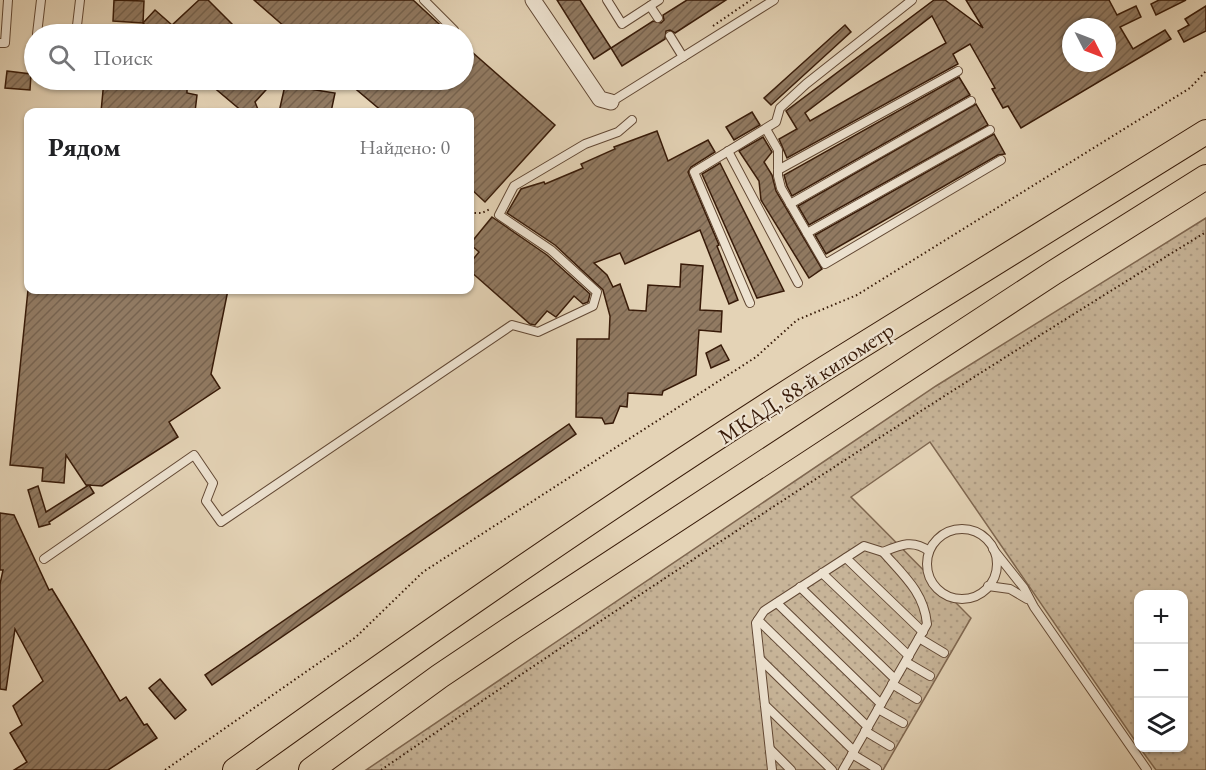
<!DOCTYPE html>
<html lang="ru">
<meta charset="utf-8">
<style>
:root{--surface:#fff;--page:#f2f2f2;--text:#202124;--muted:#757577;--line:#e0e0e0}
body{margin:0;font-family:"EB Garamond",serif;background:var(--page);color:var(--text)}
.controls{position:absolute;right:18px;bottom:18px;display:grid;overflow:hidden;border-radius:12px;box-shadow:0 2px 4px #0004}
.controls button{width:54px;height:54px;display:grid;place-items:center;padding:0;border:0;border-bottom:2px solid var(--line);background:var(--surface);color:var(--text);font:30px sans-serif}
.compass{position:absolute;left:1062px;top:18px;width:54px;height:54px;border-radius:50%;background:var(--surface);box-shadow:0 2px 4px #0004;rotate:132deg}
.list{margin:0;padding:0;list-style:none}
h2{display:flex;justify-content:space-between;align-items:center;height:78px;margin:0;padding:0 24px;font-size:26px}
h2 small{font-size:20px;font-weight:400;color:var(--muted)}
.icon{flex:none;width:33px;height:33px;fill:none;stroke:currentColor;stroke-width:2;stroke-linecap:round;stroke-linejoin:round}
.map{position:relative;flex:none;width:1206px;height:770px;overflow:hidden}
.search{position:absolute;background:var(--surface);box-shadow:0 2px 4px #0004;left:24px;top:24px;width:450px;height:66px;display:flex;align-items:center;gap:15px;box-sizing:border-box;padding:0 21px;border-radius:33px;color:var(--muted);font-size:22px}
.panel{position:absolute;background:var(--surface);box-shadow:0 2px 4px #0004;left:24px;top:108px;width:450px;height:186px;border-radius:12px}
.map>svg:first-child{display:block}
.grass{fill:url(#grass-dots);stroke:#7f6750;stroke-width:1.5}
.building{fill:url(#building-hatch);stroke:#371a08;stroke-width:1.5;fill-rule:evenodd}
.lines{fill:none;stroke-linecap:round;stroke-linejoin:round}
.service-casing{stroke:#624834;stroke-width:10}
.minor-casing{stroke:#624834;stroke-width:17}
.trunk-casing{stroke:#371a08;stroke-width:26}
.path{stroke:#371a08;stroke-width:2;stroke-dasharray:1.5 3;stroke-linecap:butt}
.service{stroke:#ede2d0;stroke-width:8}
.minor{stroke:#ede2d0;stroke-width:15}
.trunk{stroke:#e4d3b6;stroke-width:24}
.labels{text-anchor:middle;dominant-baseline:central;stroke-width:4.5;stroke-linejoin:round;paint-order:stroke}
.street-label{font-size:22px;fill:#371a08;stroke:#ede2d0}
</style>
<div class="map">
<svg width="1206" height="770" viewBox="0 0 1206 770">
<defs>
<pattern id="grass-dots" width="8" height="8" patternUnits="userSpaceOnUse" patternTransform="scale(1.5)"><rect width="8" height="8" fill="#c7b498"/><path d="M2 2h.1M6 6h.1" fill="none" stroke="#ac9a82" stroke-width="1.8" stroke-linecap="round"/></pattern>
<pattern id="building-hatch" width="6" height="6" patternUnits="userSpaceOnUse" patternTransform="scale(1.5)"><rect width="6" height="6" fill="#917a62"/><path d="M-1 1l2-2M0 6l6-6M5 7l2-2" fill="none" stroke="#77634f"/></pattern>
</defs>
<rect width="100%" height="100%" fill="#e4d3b6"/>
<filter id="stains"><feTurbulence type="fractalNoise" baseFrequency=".00333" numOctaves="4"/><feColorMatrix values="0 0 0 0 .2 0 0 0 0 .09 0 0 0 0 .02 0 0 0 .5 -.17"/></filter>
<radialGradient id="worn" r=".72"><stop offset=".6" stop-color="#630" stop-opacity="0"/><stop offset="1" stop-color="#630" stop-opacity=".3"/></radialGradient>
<!-- grass -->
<path class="grass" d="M1206 218V770H1156L1140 748H1184V594H1138V745L930 442 851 497 971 618 883 770H366L936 386Z"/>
<!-- building -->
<g class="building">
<path d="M114 0 144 1 143 23 113 21Z"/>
<path d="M199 0H208L242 34H155L143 23 155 10 172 25Z"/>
<path d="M254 0H413L450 34H293Z"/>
<path d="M557 0H580L611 48 594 59Z"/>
<path d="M687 0H726L675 33 670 30 666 31 665 39 622 66 611 48 653 21 661 23 664 20 663 15Z"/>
<path d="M934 0H945L983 28 966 0H1109L1117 15 1136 6 1141 17 1120 27 1133 49 1165 30 1171 39 1021 128 1008 106 1003 108 992 89 995 88 970 44 953 54 958 64 787 158 779 139 797 129 786 111ZM932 16 946 43 810 121 805 113ZM1071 27H1107V63H1071Z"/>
<path d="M1159 0H1186L1156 15 1151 4Z"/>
<path d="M1206 6V31L1184 42 1178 31 1189 25 1185 19Z"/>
<path d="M845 25 851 32 771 105 764 98Z"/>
<path d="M464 45 555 125 485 202 470 188V112H383L345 80H464Z"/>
<path d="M7 71 31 74 30 90 5 88Z"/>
<path d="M959 77 970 95 792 196 787 186 784 175Z"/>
<path d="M104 80H176L187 83V93L197 95 195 112H101Z"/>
<path d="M205 80H275L255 102 259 112H243Z"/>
<path d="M286 81 297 84V87L335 93 331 112H279Z"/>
<path d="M976 104 988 125 809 225 798 206Z"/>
<path d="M752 112 760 125 734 140 726 127Z"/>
<path d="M657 131 668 161 708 140 715 152 691 167 688 172 719 245 717 246 738 300 729 304 700 230 625 264 620 253 594 263 607 275 613 287 620 284 629 310 646 311 648 285 680 287 681 264 703 266 700 310 722 311 721 332 699 330 696 375 663 391 662 395 628 393 627 407 620 406 613 423 605 424 602 418 576 417 577 339H609L610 316 603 290 555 245 507 213 521 189 544 182 545 184 583 168 581 164 615 149 614 147Z"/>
<path d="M994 134 1005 154 998 155 826 254 815 235Z"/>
<path d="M763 137 772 152 764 162 772 175 776 191 822 269 809 278 761 200 759 181 739 151Z"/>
<path d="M720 163 784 291 757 298 702 174Z"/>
<path d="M492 217 547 255 590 294 588 302 583 304 574 296 556 317 547 311 535 325 530 324 470 271V263L479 252 470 244Z"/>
<path d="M28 290H228L211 374 220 388 169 422 178 437 102 486 89 485 94 493 49 522 50 524 39 527 28 490 38 486 46 512 89 485H86L66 455 64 483 42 481 43 468 10 465Z"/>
<path d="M721 345 729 360 711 368 706 353Z"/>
<path d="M569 424 576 434 212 685 205 675Z"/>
<path d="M0 513 14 515 49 590 52 589 120 701 126 697 144 725 147 724 157 738 108 770H14L27 762 10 733 22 725 13 706 43 681 15 629 6 690 0 689V584L3 570H0Z"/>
<path d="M160 679 186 710 175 719 149 688Z"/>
</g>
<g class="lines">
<defs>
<g id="service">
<path d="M424 0 454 30"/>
<path d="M607 0 622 24 659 0"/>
<path d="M650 6 658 18"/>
<path d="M37 34 41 0"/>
<path d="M76 34 80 0"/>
<path d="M670 36 683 57"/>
<path d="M0 43H5L8 0"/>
<path d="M611 102 774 0"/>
<path d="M766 129 778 150V176L781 188 825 264 1001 160"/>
<path d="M728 151 798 283"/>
<path d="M778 170 958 71"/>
<path d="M790 204 971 101"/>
<path d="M807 233 990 130"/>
<path d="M750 303 694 172 776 122 780 108 806 84 912 0"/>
<circle cx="962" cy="564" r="35"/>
<path d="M993 549 1024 588 1034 607 1147 770"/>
<path d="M846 558 923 632"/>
<path d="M44 559 194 455 213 483 206 501 221 522 512 325 538 332 593 306 597 292 551 250 499 215 514 186 585 144 618 132 632 120"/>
<path d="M822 573 909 656"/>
<path d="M988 586 1010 589 1027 599"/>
<path d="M800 587 895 679"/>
<path d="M777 603 881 704"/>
<path d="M758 620 868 727"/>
<path d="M919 638 944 653"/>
<path d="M760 659 854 751"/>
<path d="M906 662 930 676"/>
<path d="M892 684 917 699"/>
<path d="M765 705 832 770"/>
<path d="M878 709 903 723"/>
<path d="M865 731 890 746"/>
<path d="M770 749 791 770"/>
<path d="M852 754 877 769"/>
<path d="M772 770 756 623 764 611 864 546 883 552C900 545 913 539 929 551"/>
<path d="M843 770 927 624C924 592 903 575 883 552"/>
</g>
<path id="minor" d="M533 0 600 99 611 102"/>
<g id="trunk">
<path d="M235 770C428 631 623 496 824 369 951 289 1079 211 1206 132"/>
<path d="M311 770 440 676 510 629 1053 273 1206 177"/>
</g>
</defs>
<!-- service casing -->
<use href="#service" class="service-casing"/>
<!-- minor casing -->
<use href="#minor" class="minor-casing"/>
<!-- trunk casing -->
<use href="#trunk" class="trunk-casing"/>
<!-- path -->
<g class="path">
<path d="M713 26 751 0"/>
<path d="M470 213H482L490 209"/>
<path d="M165 770 356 637 423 572 756 357 797 320 857 295 1190 88 1206 71"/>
<path d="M381 770C652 584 926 404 1206 232"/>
</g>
<!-- service -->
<use href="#service" class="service"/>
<!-- minor -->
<use href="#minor" class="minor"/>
<!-- trunk -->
<use href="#trunk" class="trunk"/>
</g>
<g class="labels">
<!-- street labels -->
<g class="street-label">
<text transform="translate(806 383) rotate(-33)">МКАД, 88-й километр</text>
</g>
</g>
<rect width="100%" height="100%" filter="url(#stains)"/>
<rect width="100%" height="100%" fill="url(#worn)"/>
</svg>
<div class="controls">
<button>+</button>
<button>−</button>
<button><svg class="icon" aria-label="layers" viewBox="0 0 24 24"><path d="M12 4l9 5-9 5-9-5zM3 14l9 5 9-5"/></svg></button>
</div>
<svg class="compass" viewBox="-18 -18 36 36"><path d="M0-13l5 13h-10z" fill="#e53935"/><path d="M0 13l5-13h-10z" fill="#757577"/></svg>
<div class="search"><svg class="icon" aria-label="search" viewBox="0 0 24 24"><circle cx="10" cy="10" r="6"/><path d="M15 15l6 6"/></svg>Поиск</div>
<section class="panel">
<h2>Рядом<small>Найдено: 0</small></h2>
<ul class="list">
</ul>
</section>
</div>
